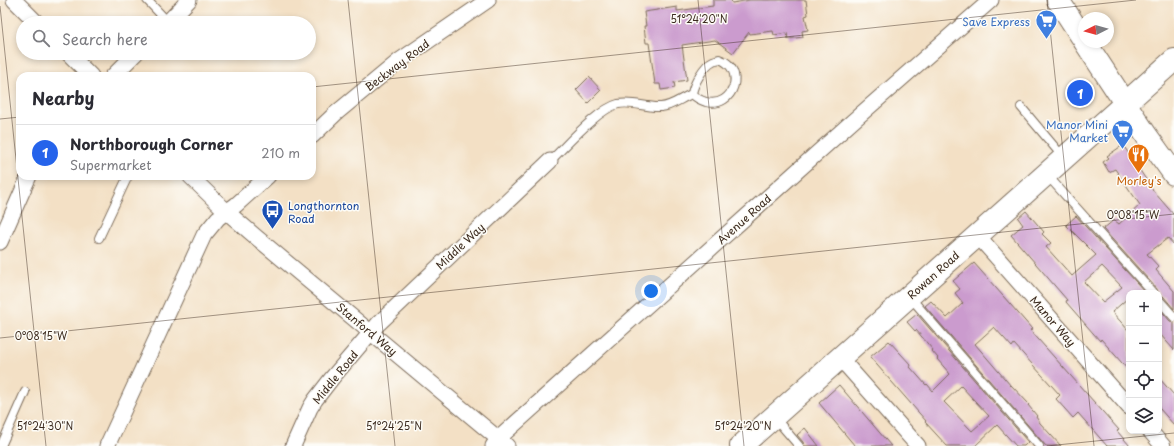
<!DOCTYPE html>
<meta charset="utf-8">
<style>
:root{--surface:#fff;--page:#f2f2f3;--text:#2b2b33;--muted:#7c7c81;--line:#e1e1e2;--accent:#2563eb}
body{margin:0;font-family:"Playpen Sans",sans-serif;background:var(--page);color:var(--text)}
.controls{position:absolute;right:12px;bottom:12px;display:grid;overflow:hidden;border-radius:8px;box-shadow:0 2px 6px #0003}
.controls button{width:36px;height:36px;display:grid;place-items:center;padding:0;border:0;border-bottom:1px solid var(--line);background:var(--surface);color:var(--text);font:20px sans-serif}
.compass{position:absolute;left:1078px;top:12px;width:36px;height:36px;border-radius:50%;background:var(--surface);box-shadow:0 2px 6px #0003;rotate:264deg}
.you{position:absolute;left:651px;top:291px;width:14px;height:14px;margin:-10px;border:3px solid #fff;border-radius:50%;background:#1a73e8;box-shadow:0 0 0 6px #1a73e833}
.badge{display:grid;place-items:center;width:26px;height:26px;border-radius:50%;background:var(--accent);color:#fff;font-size:13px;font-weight:700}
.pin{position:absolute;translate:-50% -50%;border:2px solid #fff;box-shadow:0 1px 4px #0006}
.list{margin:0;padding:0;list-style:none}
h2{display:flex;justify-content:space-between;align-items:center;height:52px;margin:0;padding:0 16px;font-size:17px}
h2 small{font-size:13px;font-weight:400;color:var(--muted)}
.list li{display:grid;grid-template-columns:26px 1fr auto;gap:12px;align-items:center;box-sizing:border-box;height:56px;padding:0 16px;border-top:1px solid var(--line)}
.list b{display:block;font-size:15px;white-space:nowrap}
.list p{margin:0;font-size:13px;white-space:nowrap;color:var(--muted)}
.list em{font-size:13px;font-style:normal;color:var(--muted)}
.icon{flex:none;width:22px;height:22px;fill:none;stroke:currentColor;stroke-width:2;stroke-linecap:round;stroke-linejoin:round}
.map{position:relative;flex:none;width:1174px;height:446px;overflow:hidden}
.search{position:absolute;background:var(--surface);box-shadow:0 2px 6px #0003;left:16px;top:16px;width:300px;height:44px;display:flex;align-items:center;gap:10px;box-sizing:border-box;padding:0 14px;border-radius:22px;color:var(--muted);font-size:15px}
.panel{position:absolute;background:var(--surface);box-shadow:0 2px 6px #0003;left:16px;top:72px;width:300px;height:108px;border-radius:12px}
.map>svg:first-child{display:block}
.building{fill:#cb9bce;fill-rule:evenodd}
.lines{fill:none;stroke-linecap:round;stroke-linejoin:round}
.lane-casing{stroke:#7b6a58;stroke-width:10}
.street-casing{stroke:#7b6a58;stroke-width:17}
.secondary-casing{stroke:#7b6a58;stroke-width:24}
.lane{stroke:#fff;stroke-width:8}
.street{stroke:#fff;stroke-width:15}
.secondary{stroke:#fff;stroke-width:22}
.ticks{fill:none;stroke:#3b2a1e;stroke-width:1;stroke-opacity:0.45}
.labels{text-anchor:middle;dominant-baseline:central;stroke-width:3;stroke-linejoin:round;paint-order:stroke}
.shop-label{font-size:11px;fill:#366cbe;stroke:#fdfcf7;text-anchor:end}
.street-label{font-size:11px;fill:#3b2a1e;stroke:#fdfcf7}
.food-label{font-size:11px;fill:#c56008;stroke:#fdfcf7}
.transit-label{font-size:11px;fill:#164399;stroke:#fdfcf7;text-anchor:start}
.ticks-label{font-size:10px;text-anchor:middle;fill:#3b2a1e;stroke:#fdfcf7;stroke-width:3;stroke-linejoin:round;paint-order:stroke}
</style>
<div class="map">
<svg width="1174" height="446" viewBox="0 0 1174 446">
<rect width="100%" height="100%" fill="#fdfcf7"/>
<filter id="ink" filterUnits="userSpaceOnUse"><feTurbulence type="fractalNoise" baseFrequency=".025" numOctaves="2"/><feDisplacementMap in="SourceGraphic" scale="8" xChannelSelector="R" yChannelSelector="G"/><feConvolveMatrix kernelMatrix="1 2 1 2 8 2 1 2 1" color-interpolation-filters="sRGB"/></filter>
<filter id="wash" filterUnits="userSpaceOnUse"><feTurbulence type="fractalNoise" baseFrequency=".012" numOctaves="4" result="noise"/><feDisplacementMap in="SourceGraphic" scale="16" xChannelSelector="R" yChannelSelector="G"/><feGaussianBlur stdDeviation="0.9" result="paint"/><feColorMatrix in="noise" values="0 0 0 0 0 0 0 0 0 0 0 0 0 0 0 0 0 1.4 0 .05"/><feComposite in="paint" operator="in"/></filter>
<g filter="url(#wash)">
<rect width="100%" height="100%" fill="#f3e0c5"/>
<g id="blocks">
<!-- building -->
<g class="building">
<path d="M713 0H731L732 3 750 0H806L808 15 805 16 808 30 802 31 803 37 788 39 787 33 774 35 773 31 750 34 749 32 733 53 715 40 682 45 687 80 674 82 675 88 661 90 660 84H655L649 43H646L644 26H646L644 12 677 7V11L713 6Z"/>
<path d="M589 77 601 90 588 103 576 90Z"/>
<path d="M1123 145 1155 193 1174 215V245L1168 238 1147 254 1159 267 1156 270 1174 291V309L1163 296 1159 295 1157 289 1103 229 1114 220 1119 224 1140 205 1115 169 1109 172 1103 162 1109 158 1107 156Z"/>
<path d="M1026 211 1044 232 1042 234 1051 243 1046 247 1072 276 1096 255 1066 225 1076 216 1146 293H1129V297L1112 312 1129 331V371L1101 339 1100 341 1066 302 1067 300 1011 235 1023 225 1018 218ZM1102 266 1122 287 1103 302 1084 282Z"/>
<path d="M974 263 1032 329 1030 330 1119 430 1117 431 1130 446H1107L1078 413 1073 418 1056 399 1060 395 1014 344 1012 347 994 327 975 344 1011 386V385L1029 404 1028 405 1037 416 1036 417 1040 423 1061 446H1046L925 306 931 301 947 318 963 303 955 293 960 289 953 281Z"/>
<path d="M1159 308 1170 321 1174 322V350L1159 333Z"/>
<path d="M917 314 1028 442 1024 446H1016L997 425 975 446H947L925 422 926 421 870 357 889 341 911 365 910 367 926 385 927 384 933 391 950 374 937 359 938 358 932 351 933 350 916 330 915 331 907 322ZM961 386 989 416 972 431 944 402Z"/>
<path d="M1159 378 1174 395V425L1159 408Z"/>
<path d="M839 385 891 446H855L819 403Z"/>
<path d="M805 428 819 446H804L803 442 797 435Z"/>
</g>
</g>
</g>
<g filter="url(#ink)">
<use href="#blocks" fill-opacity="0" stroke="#7b6a58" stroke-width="1"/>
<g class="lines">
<defs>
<g id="lane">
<path d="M147 0 168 22"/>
<path d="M719 59C747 68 734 109 706 102 700 100 696 98 692 94 693 85 704 65 713 61 715 60 717 60 719 59Z"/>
<path d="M1021 107 1063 157"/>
<path d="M550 161C566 146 598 109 618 104 633 101 647 108 661 107 673 106 681 98 692 94"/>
<path d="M1047 175 1153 293"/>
<path d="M99 238 128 176"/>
<path d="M910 297 1039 446"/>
<path d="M1159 300 1174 317"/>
<path d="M775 418 799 446"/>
<path d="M1 446 25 392"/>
</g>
<g id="street">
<path d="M14 0 37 23"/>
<path d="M167 23 189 0"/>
<path d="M68 53 91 76"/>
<path d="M113 76 136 53"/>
<path d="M312 136 335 114 399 61 488 0"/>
<path d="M190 176 227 212 256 237 507 446"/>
<path d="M978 236 1129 407"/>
<path d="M0 242 29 176"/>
<path d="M840 358 918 446"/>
<path d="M1150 431 1163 446"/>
<path d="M107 446 204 235 218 218 236 205 268 176"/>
<path d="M293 446 310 408 315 400 332 378 378 324 550 161"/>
<path d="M493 446 498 439 853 121 991 0"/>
</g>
<g id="secondary">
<path d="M1058 0 1084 40"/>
<path d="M1085 42 1146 135 1174 174"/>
<path d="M741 446 1025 193 1174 60"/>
</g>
</defs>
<!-- lane casing -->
<use href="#lane" class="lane-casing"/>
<!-- street casing -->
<use href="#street" class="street-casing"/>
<!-- secondary casing -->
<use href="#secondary" class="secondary-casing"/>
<!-- lane -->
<use href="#lane" class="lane"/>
<!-- street -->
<use href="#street" class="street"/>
<!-- secondary -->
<use href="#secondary" class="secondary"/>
</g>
</g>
<!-- ticks -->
<path class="ticks" d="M348 0 395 446M698 0 744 446M1047 0 1094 446M0 6 46 446M312 87 1136 0M0 119 20 117M0 338 1174 214M1047 446 1174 433"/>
<!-- icons -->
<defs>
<symbol id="supermarket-pin" viewBox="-11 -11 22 30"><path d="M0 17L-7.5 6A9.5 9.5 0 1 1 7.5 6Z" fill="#3f7fe0" stroke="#fdfcf7"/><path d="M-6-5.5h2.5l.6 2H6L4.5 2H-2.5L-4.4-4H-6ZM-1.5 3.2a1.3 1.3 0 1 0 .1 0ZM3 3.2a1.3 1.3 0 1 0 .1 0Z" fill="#fff"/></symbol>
<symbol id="restaurant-pin" viewBox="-11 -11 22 30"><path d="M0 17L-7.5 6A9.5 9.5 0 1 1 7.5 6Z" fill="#e8710a" stroke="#fdfcf7"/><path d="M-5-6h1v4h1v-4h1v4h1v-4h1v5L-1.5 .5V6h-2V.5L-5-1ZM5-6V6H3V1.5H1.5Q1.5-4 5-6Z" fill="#fff"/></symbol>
<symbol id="bus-pin" viewBox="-11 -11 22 30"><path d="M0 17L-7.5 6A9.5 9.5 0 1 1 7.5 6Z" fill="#1a4fb4" stroke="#fdfcf7"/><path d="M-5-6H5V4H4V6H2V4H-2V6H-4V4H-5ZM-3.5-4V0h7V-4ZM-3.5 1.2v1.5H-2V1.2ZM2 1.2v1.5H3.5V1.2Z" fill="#fff"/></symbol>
</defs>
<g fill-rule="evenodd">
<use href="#supermarket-pin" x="1034" y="8" width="25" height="34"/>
<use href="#supermarket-pin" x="1110" y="118" width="25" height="34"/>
<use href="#restaurant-pin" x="1126" y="142" width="25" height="34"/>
<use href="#bus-pin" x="260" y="198" width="25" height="34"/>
</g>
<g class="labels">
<!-- shop labels -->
<g class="shop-label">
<text x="1030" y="21">Save Express</text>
<text x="1108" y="124">Manor Mini<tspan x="1108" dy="13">Market</tspan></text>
</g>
<!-- street labels -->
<g class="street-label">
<text transform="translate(397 65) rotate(-37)">Beckway Road</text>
<text transform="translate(744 219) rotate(-42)">Avenue Road</text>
<text transform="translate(460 246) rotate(-43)">Middle Way</text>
<text transform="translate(933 275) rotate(-42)">Rowan Road</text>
<text transform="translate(1053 321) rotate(49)">Manor Way</text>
<text transform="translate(367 329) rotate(40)">Stanford Way</text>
<text transform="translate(335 377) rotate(-51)">Middle Road</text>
</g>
<!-- food labels -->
<g class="food-label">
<text x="1139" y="180">Morley's</text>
</g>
<!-- transit labels -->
<g class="transit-label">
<text x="288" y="205">Longthornton<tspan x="288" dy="13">Road</tspan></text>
</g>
</g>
<g class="ticks-label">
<text x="699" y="23">51°24'20"N</text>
<text x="1133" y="219">0°08'15"W</text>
<text x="41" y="340">0°08'15"W</text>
<text x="45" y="430">51°24'30"N</text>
<text x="394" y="430">51°24'25"N</text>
<text x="743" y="430">51°24'20"N</text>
</g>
</svg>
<div class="controls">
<button>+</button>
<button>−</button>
<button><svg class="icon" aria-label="locate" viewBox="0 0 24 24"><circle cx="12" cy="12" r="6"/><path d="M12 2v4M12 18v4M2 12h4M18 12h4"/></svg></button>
<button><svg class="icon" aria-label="layers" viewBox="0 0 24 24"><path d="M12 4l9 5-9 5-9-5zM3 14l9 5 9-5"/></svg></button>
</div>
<svg class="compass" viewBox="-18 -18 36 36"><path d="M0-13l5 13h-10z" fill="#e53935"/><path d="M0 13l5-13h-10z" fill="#7c7c81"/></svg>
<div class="you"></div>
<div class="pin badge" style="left:1080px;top:93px">1</div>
<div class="search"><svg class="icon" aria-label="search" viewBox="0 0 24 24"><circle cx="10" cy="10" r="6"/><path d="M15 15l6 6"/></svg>Search here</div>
<section class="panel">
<h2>Nearby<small></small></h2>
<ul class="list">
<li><span class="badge">1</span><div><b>Northborough Corner</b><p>Supermarket</p></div><em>210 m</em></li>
</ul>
</section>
</div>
